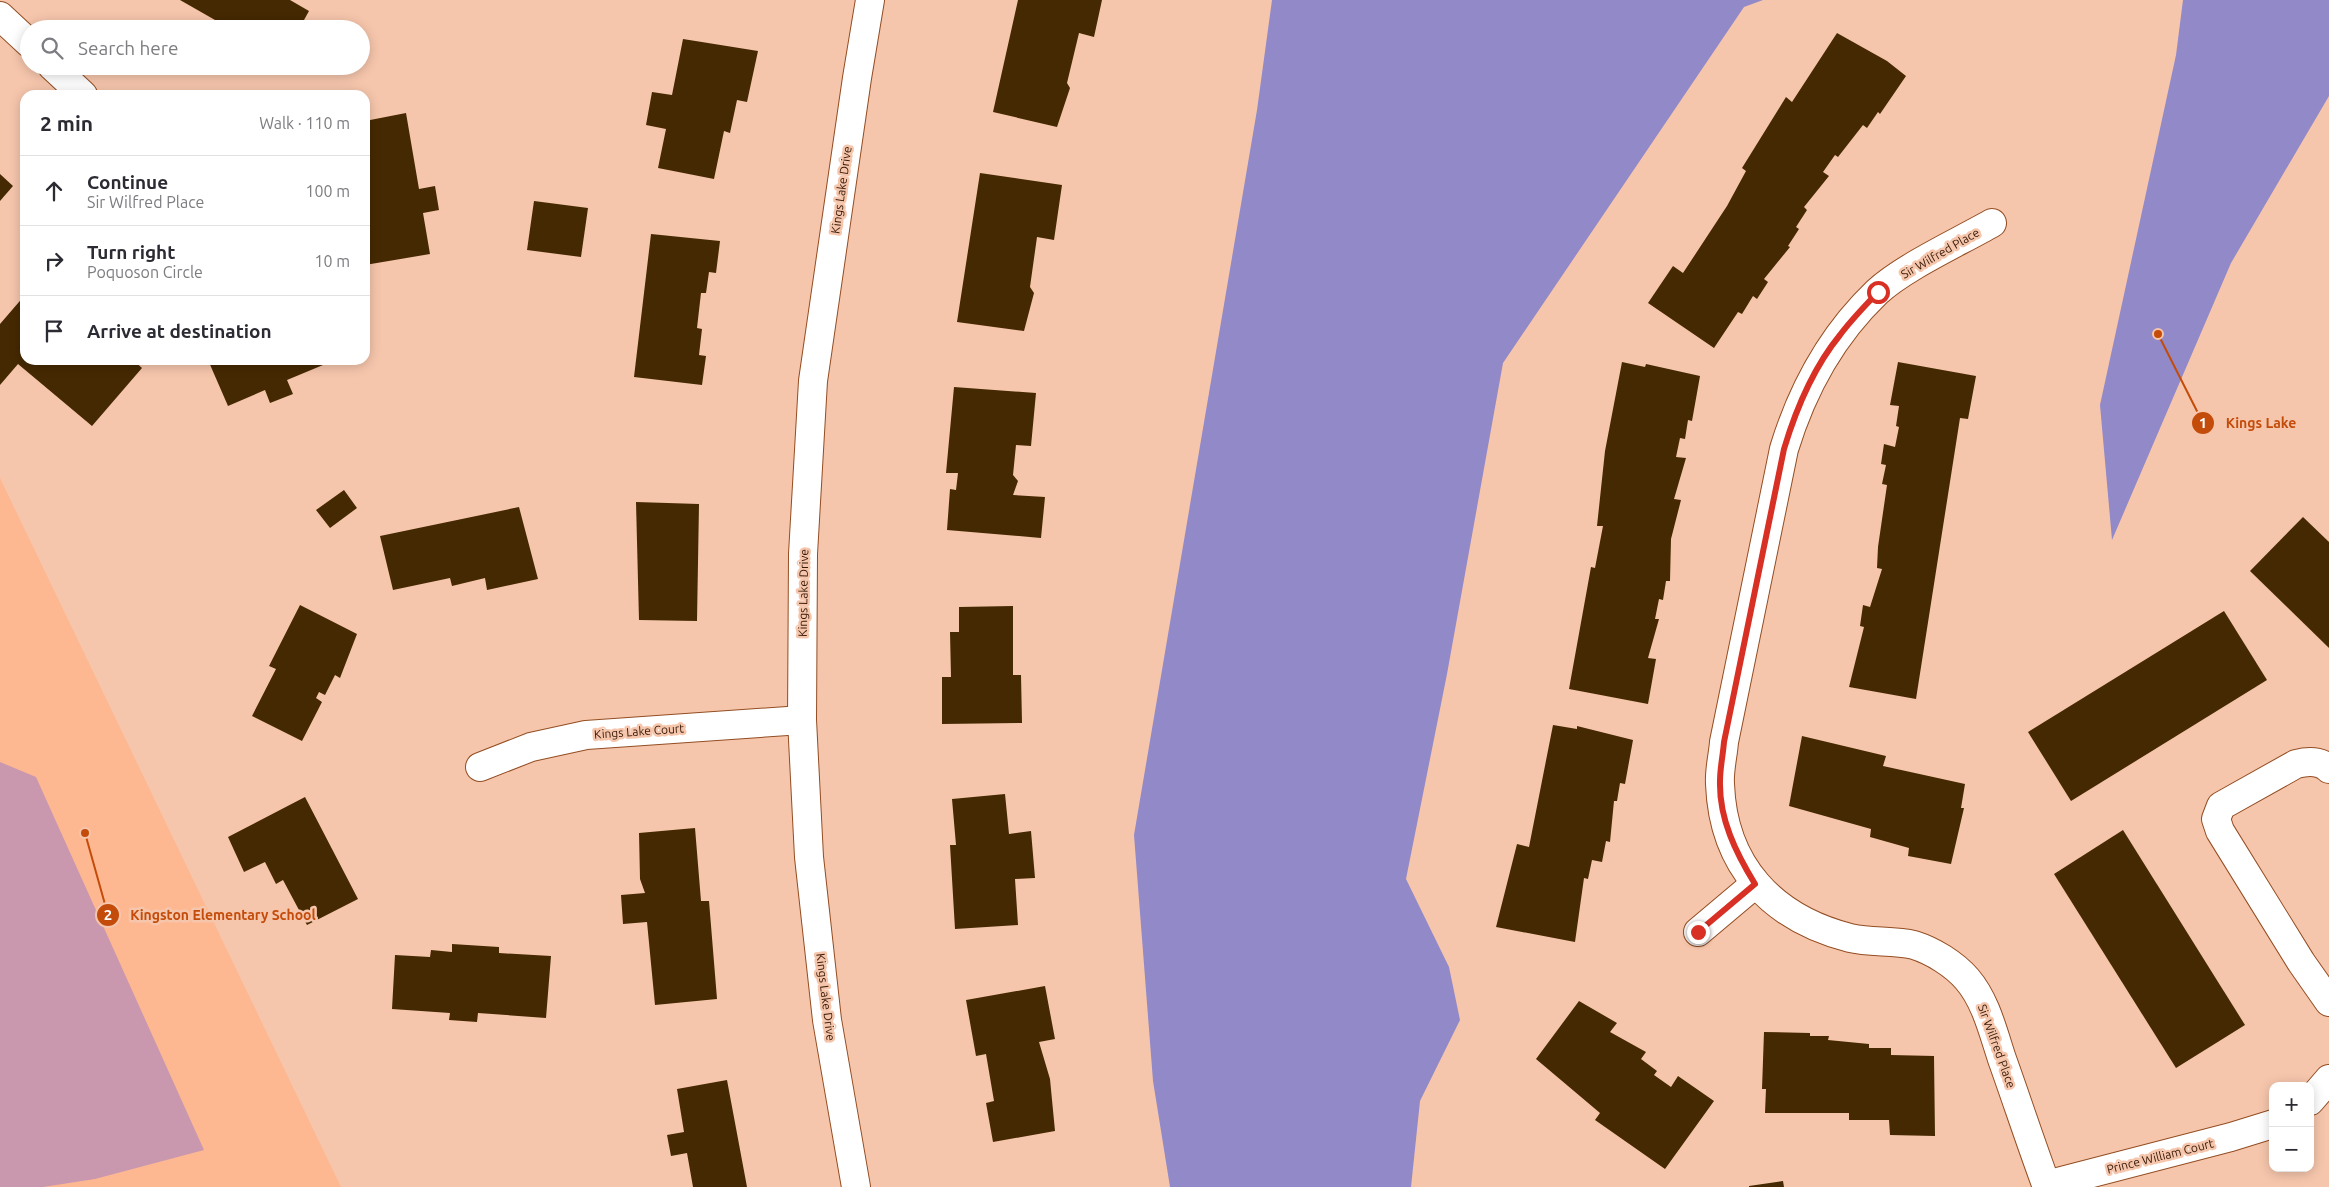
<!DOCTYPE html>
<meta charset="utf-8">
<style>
:root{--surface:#fff;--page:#f7f7f7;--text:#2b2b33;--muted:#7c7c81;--line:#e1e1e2}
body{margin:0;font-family:Ubuntu,sans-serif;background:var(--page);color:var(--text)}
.controls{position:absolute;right:15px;bottom:15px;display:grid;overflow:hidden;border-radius:10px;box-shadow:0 2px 12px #0003}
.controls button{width:45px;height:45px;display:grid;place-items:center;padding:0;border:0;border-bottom:1px solid var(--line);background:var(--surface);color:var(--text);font:25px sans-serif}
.stop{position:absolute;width:15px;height:15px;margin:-11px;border:4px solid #d93025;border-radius:50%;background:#fff}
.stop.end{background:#d93025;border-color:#fff;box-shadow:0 1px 5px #0008}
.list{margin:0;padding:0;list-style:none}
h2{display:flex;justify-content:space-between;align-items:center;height:65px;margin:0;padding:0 20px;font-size:21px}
h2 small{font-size:16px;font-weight:400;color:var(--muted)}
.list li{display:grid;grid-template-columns:32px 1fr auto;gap:15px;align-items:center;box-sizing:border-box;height:70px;padding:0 20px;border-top:1px solid var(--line)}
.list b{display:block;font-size:19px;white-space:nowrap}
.list p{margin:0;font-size:16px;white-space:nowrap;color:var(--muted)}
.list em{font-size:16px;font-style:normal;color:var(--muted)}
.icon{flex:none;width:28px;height:28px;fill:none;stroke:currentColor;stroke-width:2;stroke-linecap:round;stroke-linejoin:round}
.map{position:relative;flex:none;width:2329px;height:1187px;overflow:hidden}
.search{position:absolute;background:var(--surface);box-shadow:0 2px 12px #0003;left:20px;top:20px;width:350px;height:55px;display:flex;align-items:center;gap:12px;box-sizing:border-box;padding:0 18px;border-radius:28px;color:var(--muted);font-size:19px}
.panel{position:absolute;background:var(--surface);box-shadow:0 2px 12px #0003;left:20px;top:90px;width:350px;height:275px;border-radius:15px}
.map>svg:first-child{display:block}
.built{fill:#fdb892}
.green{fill:#c998ae}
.water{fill:#9289c8}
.building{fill:#452902}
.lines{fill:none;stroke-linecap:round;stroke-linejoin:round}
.minor-casing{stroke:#934d22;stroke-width:30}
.minor{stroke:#fff;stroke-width:28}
.route{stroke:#d93025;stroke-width:6}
.labels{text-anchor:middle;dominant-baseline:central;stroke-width:5;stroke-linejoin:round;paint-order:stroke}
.street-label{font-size:12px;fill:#361907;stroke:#f6c6ac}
.leader{fill:none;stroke:#c44c0b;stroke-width:2}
.callout-dot{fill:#c44c0b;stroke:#f6c6ac;stroke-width:2}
.mark-label{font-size:15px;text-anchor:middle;font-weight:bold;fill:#fff}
.callout-label{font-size:14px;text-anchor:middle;font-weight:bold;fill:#c44c0b;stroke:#f6c6ac;stroke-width:5;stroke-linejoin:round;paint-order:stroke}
</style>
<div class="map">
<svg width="2329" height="1187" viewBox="0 0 2329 1187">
<rect width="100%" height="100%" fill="#f6c6ac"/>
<!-- built -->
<path class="built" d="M0 478 341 1187H0Z"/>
<!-- green -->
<path class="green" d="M0 762 36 777 204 1150 95 1179 43 1187H0Z"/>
<!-- water -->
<g class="water">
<path d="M1272 0H1763L1744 7 1503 363 1447 674 1406 879 1449 967 1460 1020 1420 1101 1411 1187H1170L1153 1081 1134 835 1257 110Z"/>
<path d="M2183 0H2329V96L2231 263 2112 540 2100 405 2176 55Z"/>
</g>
<!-- building -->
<g class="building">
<path d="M180 0H290L309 11 299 29H210L215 20Z"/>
<path d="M1018 0H1102L1094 37 1079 33 1067 83 1070 88 1057 127 993 112Z"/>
<path d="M1837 33 1887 61 1906 76 1880 114 1878 112 1867 128 1863 125 1838 157 1835 155 1823 172 1829 176 1804 207 1807 210 1796 227 1799 229 1788 246 1790 247 1764 279 1768 282 1757 299 1753 296 1742 314 1738 312 1714 348 1648 303 1673 266 1683 273 1727 206 1746 171 1742 168 1786 97 1792 102Z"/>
<path d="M683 39 758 51 747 102 737 100 730 133 724 131 714 179 658 168 666 129 646 125 652 92 672 95Z"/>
<path d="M406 113 419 189 435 186 439 210 423 213 430 254 365 265V121Z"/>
<path d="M980 173 1062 185 1054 240 1037 237 1030 287 1034 293 1024 331 957 322Z"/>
<path d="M0 174 13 186 0 201Z"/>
<path d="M534 201 588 208 581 257 527 250Z"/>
<path d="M651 234 720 241 716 273 709 272 706 293H701L697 328 702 329 699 355 706 356 702 385 634 377Z"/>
<path d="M25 295V360H133L142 368 92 426 18 364 0 385V324Z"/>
<path d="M208 360H335L287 380 293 394 270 403 265 390 228 406Z"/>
<path d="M1622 362 1645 367 1646 364 1700 376 1692 421 1688 420 1685 439 1680 438 1676 457 1686 458 1674 499 1681 500 1671 539 1670 581H1666L1663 600 1659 599 1655 619H1659L1648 658 1656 659 1648 704 1569 689 1591 567 1595 568 1603 526H1597L1605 451Z"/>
<path d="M1898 362 1976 376 1968 419 1960 418 1916 699 1849 687 1864 627 1860 626 1863 605 1870 607 1882 569 1877 568 1878 547 1887 485 1882 484 1886 465 1881 464 1884 444 1895 447 1899 427 1896 426 1899 406 1890 405Z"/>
<path d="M954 387 1036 393 1031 446 1016 445 1013 475 1018 481 1013 495 1045 497 1041 538 947 530 950 489 956 490 958 473H946Z"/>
<path d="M344 490 357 508 330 528 316 510Z"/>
<path d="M636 502 699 504 697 621 639 620Z"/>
<path d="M519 507 538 579 487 590 485 578 452 586 450 578 393 590 380 536Z"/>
<path d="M2303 517 2329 542V648L2250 571Z"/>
<path d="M300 605 357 634 340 678 335 675 325 695 319 692 316 698 322 702 302 741 252 716 276 669 269 666Z"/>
<path d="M1013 606V675H1021L1022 723 942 724V677H951L950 632H959V607Z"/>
<path d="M2224 611 2267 680 2071 801 2028 732Z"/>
<path d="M1553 725 1577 729V726L1633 740 1625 784 1620 783 1617 801H1614L1610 842 1606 841 1602 862 1592 860 1588 879 1584 878 1575 942 1496 927 1517 844 1529 847Z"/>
<path d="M1802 736 1886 756 1883 766 1965 784 1961 808H1964L1951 864 1908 856 1909 848 1870 837 1871 829 1789 806Z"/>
<path d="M1005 794 1009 834 1031 831 1035 878 1015 879 1018 925 955 929 950 845H956L952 799Z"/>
<path d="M305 797 358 899 307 925 283 880 276 884 265 862 244 872 228 837Z"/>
<path d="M695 828 701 901H709L717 999 655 1005 647 922 623 924 621 895 645 893 640 879 639 833Z"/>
<path d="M2123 830 2245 1025 2176 1068 2054 874Z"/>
<path d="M452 944 499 947V953L551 956 546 1018 478 1013 477 1022 449 1020 450 1013 392 1009 395 955 430 957 431 950 452 952Z"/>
<path d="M1045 986 1055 1039 1039 1042 1050 1079 1055 1131 993 1142 986 1103 994 1101 986 1054 976 1056 966 1000Z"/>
<path d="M1579 1001 1617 1023 1610 1032 1646 1052 1641 1059 1657 1071 1654 1075 1671 1087 1678 1076 1714 1101 1665 1169 1595 1120 1600 1113 1536 1059Z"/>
<path d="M1764 1032 1810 1033V1036H1829L1828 1040 1869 1044V1048H1891V1055L1934 1056 1935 1136 1890 1135 1889 1120H1849V1113H1765L1766 1089H1762Z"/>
<path d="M727 1080 747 1187H693L687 1153 671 1156 667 1135 684 1132 677 1089Z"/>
<path d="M1783 1181 1784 1187H1749V1186Z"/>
</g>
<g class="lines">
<defs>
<g id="minor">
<path d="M0 16 29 43"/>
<path d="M52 66 83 95"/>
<path d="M1992 223C1959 242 1904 267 1877 292 1832 335 1802 390 1784 449L1724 742C1723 756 1719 770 1720 784 1723 866 1772 918 1850 938 1871 943 1893 940 1914 945 1933 951 1954 964 1967 979 1986 1001 1993 1032 2002 1059 2017 1101 2031 1144 2047 1187"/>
<path d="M480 767 531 747 586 735 802 720"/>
<path d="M2329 769C2320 760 2308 761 2296 764L2221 806 2216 819 2220 831 2301 962 2329 1002"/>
<path d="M1698 932 1755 884"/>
<path d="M2310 1101 2329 1079"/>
<path d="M2046 1185 2231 1137 2273 1124"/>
<path d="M856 1187 827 1020 809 857 802 720 803 554 813 381 857 78 870 0"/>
</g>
</defs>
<!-- minor casing -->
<use href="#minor" class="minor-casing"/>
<!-- minor -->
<use href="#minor" class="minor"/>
</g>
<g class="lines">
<!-- route -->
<path class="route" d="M1698 932 1755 884C1736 853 1719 819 1720 781 1720 768 1723 755 1724 742L1784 449C1796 409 1813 368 1840 335 1851 320 1865 306 1878 292"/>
</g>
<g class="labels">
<!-- street labels -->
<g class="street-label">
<text transform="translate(841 190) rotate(-82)">Kings Lake Drive</text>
<text transform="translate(1940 253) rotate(-30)">Sir Wilfred Place</text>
<text transform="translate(803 593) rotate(-89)">Kings Lake Drive</text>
<text transform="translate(639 731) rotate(-4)">Kings Lake Court</text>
<text transform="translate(826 997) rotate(83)">Kings Lake Drive</text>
<text transform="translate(1997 1046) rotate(70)">Sir Wilfred Place</text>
<text transform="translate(2160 1156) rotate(-14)">Prince William Court</text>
</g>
</g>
<!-- callouts -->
<path class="leader" d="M2158 334L2203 423M85 833L108 915"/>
<g class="callout-dot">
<circle cx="2158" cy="334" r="5"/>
<circle cx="85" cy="833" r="5"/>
<circle cx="2203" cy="423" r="12"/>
<circle cx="108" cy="915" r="12"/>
</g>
<g class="mark-label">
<text x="2203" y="428">1</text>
<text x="108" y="920">2</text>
</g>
<g class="callout-label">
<text x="2261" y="428">Kings Lake</text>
<text x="223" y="920">Kingston Elementary School</text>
</g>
</svg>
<div class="controls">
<button>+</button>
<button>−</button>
</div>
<div class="stop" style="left:1878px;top:292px"></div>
<div class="stop end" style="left:1698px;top:932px"></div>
<div class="search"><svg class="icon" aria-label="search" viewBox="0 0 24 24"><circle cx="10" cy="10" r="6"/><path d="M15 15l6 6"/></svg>Search here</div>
<section class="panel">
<h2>2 min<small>Walk · 110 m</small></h2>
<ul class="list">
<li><svg class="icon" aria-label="ahead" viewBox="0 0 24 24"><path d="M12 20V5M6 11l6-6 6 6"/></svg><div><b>Continue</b><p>Sir Wilfred Place</p></div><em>100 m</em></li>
<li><svg class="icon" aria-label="right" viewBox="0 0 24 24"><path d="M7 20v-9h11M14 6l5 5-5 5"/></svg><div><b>Turn right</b><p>Poquoson Circle</p></div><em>10 m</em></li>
<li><svg class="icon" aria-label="arrive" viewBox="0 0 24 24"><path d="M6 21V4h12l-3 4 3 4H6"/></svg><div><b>Arrive at destination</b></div></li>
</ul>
</section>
</div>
